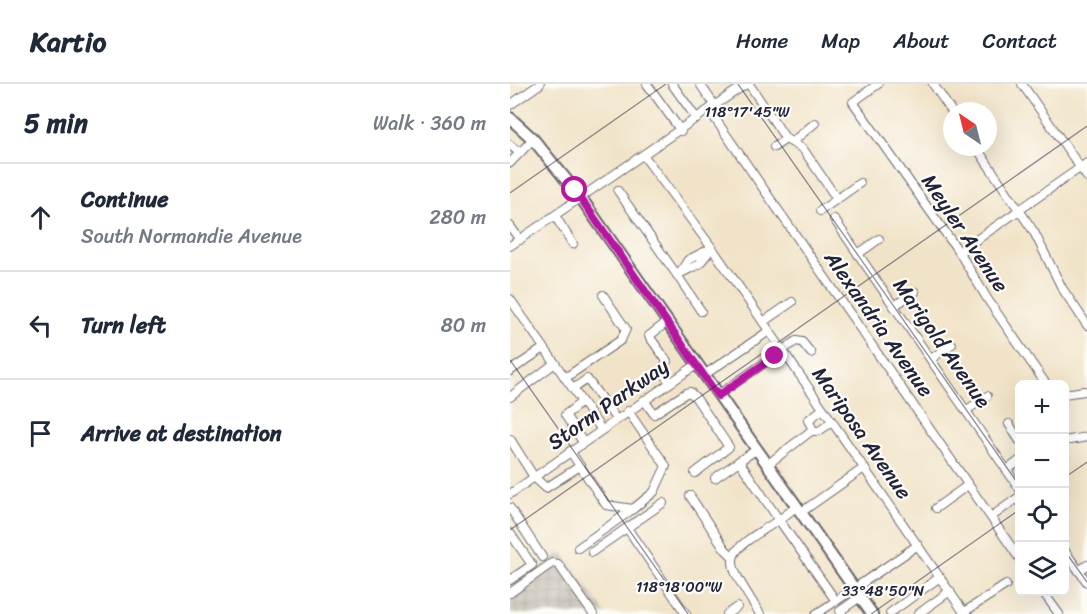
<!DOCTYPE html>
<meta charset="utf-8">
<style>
:root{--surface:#fff;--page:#f2f2f3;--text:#1f2937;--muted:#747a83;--line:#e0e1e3}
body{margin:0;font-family:Sriracha,sans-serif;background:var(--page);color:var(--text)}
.controls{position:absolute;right:18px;bottom:18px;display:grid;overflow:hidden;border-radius:9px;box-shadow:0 6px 24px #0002}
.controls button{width:54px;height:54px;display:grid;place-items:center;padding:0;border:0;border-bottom:2px solid var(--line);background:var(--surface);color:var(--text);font:30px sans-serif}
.compass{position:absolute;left:433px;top:18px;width:54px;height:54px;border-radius:50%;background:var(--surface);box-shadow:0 6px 24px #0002;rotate:325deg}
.stop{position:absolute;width:18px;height:18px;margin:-14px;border:4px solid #b5179e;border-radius:50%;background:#fff}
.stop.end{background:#b5179e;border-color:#fff;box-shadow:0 2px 6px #0008}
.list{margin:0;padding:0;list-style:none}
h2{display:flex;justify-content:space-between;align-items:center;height:78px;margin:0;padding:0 24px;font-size:26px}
h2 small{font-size:20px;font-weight:400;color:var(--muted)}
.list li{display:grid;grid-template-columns:39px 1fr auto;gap:18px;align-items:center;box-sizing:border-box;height:108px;padding:0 24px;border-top:2px solid var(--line)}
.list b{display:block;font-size:22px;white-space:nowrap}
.list p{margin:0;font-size:20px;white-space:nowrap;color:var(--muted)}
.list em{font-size:20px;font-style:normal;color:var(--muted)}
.icon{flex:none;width:33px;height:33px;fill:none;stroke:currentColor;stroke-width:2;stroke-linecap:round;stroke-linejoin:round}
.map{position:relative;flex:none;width:577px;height:530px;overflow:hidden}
header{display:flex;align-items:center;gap:36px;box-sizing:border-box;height:84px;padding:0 30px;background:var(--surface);border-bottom:2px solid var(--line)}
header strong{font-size:28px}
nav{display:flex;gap:33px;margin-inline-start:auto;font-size:21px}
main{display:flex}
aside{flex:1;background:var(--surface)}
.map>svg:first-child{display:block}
.industrial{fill:url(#industrial-grid)}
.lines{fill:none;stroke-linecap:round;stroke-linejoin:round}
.minor-casing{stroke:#6a666c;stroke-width:10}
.major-casing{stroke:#6a666c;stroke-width:14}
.minor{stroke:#fff;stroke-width:8}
.major{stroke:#fff;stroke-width:10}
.route{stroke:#b5179e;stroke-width:8}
.ticks{fill:none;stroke:#22223b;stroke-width:1.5;stroke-opacity:0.45}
.labels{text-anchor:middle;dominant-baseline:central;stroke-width:4.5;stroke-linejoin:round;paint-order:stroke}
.street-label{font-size:21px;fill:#22223b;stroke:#fdfcf7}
.ticks-label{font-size:15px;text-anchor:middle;fill:#22223b;stroke:#fdfcf7;stroke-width:4.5;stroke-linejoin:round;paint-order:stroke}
</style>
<header>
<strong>Kartio</strong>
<nav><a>Home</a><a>Map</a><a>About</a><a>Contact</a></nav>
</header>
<main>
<aside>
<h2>5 min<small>Walk · 360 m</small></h2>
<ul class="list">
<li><svg class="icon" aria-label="ahead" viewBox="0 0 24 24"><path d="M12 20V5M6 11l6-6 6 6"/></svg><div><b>Continue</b><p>South Normandie Avenue</p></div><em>280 m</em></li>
<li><svg class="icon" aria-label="left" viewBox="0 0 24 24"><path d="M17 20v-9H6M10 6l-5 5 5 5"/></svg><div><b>Turn left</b></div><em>80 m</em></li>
<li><svg class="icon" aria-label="arrive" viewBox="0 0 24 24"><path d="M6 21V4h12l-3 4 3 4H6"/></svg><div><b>Arrive at destination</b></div></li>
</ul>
</aside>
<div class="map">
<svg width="577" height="530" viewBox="0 0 577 530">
<defs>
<pattern id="industrial-grid" width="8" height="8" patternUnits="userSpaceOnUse" patternTransform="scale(1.5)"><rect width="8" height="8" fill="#c9c3b8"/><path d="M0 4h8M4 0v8" fill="none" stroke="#aca79f"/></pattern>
</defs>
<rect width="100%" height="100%" fill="#fdfcf7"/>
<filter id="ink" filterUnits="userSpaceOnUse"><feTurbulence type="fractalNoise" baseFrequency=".0167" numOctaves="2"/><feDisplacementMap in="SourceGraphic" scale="12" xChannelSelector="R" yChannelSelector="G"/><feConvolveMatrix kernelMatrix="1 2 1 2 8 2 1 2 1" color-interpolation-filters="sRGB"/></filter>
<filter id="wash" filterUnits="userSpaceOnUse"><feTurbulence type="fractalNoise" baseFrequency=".008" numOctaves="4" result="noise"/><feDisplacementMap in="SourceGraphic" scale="24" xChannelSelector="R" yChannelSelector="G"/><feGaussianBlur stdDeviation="1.35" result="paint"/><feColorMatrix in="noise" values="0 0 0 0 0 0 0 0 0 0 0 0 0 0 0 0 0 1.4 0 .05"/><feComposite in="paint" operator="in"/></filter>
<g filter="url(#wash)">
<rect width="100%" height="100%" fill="#f1e3c7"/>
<!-- industrial -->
<path class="industrial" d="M52 468 96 530H0V503Z"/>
</g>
<g filter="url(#ink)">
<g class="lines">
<defs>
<g id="minor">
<path d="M137 0 171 47"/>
<path d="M162 0 187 35"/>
<path d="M190 0 205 22"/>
<path d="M239 0 276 55 293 65 327 115"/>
<path d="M368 0 343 18 449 168 478 216 536 300"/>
<path d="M423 0 442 28"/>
<path d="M512 0 577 93"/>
<path d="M0 21 30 0"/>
<path d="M199 26 509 474"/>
<path d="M282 58 305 39"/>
<path d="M0 61 10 69"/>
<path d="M264 63 276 55"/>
<path d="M466 63 524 148 552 204 577 241"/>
<path d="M134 72 202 164 455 530"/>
<path d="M0 79 23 55"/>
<path d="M108 107 167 191 189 180 202 164"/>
<path d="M310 127 350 99"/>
<path d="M45 132 63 160"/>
<path d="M324 135 509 404"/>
<path d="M0 142 10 156"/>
<path d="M0 162 236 0"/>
<path d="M449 168 577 79"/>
<path d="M348 170 369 155"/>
<path d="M171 187 178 176 198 166"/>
<path d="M167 191 191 227"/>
<path d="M0 215 91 345"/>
<path d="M384 222 405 208"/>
<path d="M157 238 139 252 157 277 152 288 160 298"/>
<path d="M253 238 282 218"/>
<path d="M421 275 442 260"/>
<path d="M0 287 34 264"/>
<path d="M194 291 259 247"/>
<path d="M55 294 111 256 116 245 93 211"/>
<path d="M63 305 77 295 106 335"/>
<path d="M554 310 574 307"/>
<path d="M208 311 286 257 292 258 301 269"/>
<path d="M0 313 45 279"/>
<path d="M134 316 144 330 176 309 180 308 186 314 219 363 185 389"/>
<path d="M72 318 55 331 73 358"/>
<path d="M457 326 477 312"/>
<path d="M499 340 509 356"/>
<path d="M303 346 298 336 313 325"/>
<path d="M0 355 24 393 36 404 70 382"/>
<path d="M554 357 577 353"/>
<path d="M60 367 96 421 123 425 144 408 156 382 118 327"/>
<path d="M229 377 246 366"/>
<path d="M257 381 301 347H309L322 338"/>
<path d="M497 386 509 377"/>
<path d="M205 394 229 377 269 436 286 423"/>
<path d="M0 410 186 281"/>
<path d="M180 412 215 465 222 472"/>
<path d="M0 424 32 473"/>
<path d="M426 424 458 401"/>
<path d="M290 429 354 384"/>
<path d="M481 433 509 413"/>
<path d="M117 444 176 530"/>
<path d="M0 449 22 481 0 496"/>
<path d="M68 464 123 425"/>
<path d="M554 466 577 498"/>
<path d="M82 468 153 419"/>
<path d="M569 487 577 481"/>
<path d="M533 508 549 530"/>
<path d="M0 509 42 479 48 480 83 530"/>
<path d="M454 528 496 501"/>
<path d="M380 529 430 493"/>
<path d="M217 530 227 523"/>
<path d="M250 530C213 471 209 473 269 436L326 517 408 461"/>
<path d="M306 530 326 517"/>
<path d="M332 530 330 527 350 513"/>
<path d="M408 530 440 507"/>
</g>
<path id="major" d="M0 34 23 55 71 114 362 530"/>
</defs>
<!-- minor casing -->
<use href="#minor" class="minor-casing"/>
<!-- major casing -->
<use href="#major" class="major-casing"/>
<!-- minor -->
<use href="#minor" class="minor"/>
<!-- major -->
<use href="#major" class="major"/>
</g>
</g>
<g class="lines" filter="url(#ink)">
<!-- route -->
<path class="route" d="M65 106 208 312 265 272"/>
</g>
<!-- ticks -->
<path class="ticks" d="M228 0 509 401M0 109 156 0M0 276 178 530M554 394 577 378M0 446 577 42M554 466 577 498M361 530 509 426"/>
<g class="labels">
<!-- street labels -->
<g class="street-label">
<text transform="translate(455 149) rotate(56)">Meyler Avenue</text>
<text transform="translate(369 240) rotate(55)">Alexandria Avenue</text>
<text transform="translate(432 259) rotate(55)">Marigold Avenue</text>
<text transform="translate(98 320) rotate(-35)">Storm Parkway</text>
<text transform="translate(352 349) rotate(55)">Mariposa Avenue</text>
</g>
</g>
<g class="ticks-label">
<text x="237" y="33">118°17'45"W</text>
<text x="169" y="508">118°18'00"W</text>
<text x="373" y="512">33°48'50"N</text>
</g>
</svg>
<div class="controls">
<button>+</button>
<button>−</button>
<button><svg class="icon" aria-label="locate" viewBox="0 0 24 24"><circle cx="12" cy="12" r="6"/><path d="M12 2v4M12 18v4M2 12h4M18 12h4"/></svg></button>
<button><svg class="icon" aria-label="layers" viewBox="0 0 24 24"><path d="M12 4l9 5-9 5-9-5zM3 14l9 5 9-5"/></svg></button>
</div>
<svg class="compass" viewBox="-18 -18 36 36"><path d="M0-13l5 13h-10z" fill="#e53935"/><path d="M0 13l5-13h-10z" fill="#747a83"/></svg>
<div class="stop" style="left:65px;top:106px"></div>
<div class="stop end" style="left:265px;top:272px"></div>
</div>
</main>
